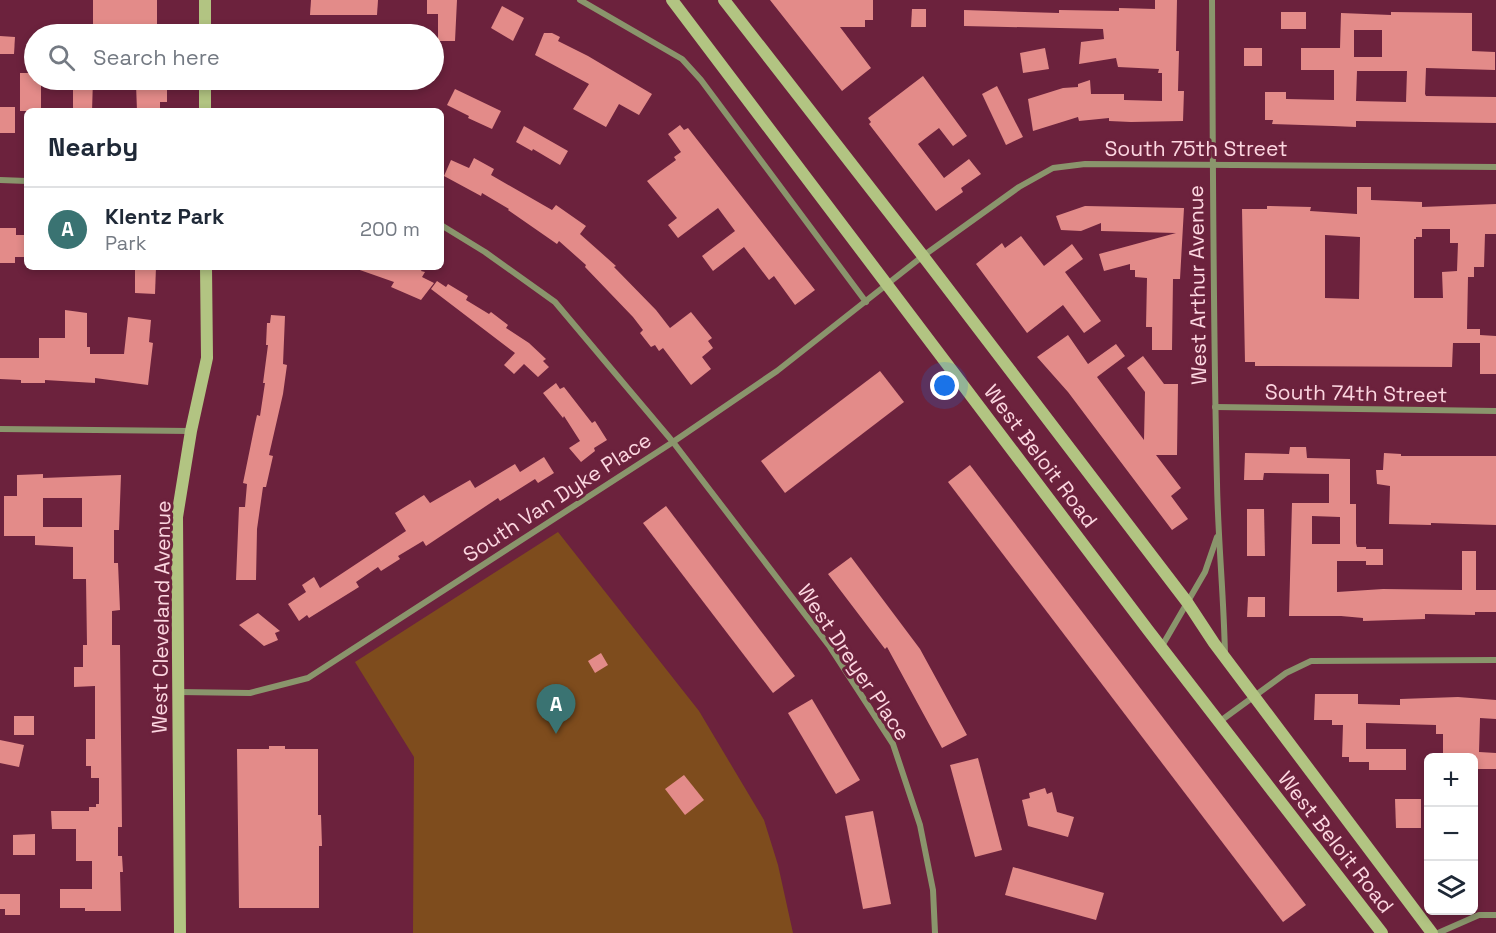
<!DOCTYPE html>
<meta charset="utf-8">
<style>
:root{--surface:#fff;--page:#f2f2f3;--text:#1f2937;--muted:#747a83;--line:#e0e1e3;--accent:#3a7372}
body{margin:0;font-family:"Space Grotesk",sans-serif;background:var(--page);color:var(--text)}
.controls{position:absolute;right:18px;bottom:18px;display:grid;overflow:hidden;border-radius:9px;box-shadow:0 3px 9px #0003}
.controls button{width:54px;height:54px;display:grid;place-items:center;padding:0;border:0;border-bottom:2px solid var(--line);background:var(--surface);color:var(--text);font:30px sans-serif}
.you{position:absolute;left:945px;top:386px;width:21px;height:21px;margin:-15px;border:4px solid #fff;border-radius:50%;background:#1a73e8;box-shadow:0 0 0 9px #1a73e833}
.badge{display:grid;place-items:center;width:39px;height:39px;border-radius:50%;background:var(--accent);color:#fff;font-size:20px;font-weight:700}
.pin{position:absolute;translate:-50% -50px;filter:drop-shadow(0 2px 3px #0008)}
.pin::after{content:'';position:absolute;top:32px;width:21px;height:18px;background:inherit;clip-path:polygon(0 0,100% 0,50% 100%)}
.list{margin:0;padding:0;list-style:none}
h2{display:flex;justify-content:space-between;align-items:center;height:78px;margin:0;padding:0 24px;font-size:26px}
h2 small{font-size:20px;font-weight:400;color:var(--muted)}
.list li{display:grid;grid-template-columns:39px 1fr auto;gap:18px;align-items:center;box-sizing:border-box;height:84px;padding:0 24px;border-top:2px solid var(--line)}
.list b{display:block;font-size:22px;white-space:nowrap}
.list p{margin:0;font-size:20px;white-space:nowrap;color:var(--muted)}
.list em{font-size:20px;font-style:normal;color:var(--muted)}
.icon{flex:none;width:33px;height:33px;fill:none;stroke:currentColor;stroke-width:2;stroke-linecap:round;stroke-linejoin:round}
.map{position:relative;flex:none;width:1496px;height:933px;overflow:hidden}
.search{position:absolute;background:var(--surface);box-shadow:0 3px 9px #0003;left:24px;top:24px;width:420px;height:66px;display:flex;align-items:center;gap:15px;box-sizing:border-box;padding:0 21px;border-radius:33px;color:var(--muted);font-size:22px}
.panel{position:absolute;background:var(--surface);box-shadow:0 3px 9px #0003;left:24px;top:108px;width:420px;height:162px;border-radius:9px}
.map>svg:first-child{display:block}
.green{fill:#7e4c1d}
.building{fill:#e38b89;fill-rule:evenodd}
.lines{fill:none;stroke-linecap:round;stroke-linejoin:round}
.street{stroke:#8a956c;stroke-width:6}
.secondary{stroke:#b2c482;stroke-width:12}
.labels{text-anchor:middle;dominant-baseline:central;stroke-width:6;stroke-linejoin:round;paint-order:stroke}
.street-label{font-size:21px;fill:#fcd6e0;stroke:#6c223d}
</style>
<div class="map">
<svg width="1496" height="933" viewBox="0 0 1496 933">
<rect width="100%" height="100%" fill="#6c223d"/>
<!-- green -->
<path class="green" d="M558 532 699 711 764 820 778 865 793 933H413L414 757 355 662Z"/>
<!-- building -->
<g class="building">
<path d="M93 0H157V34H127V26L93 25Z"/>
<path d="M311 0H378L377 15H310Z"/>
<path d="M427 0H457L455 41H438V14H427Z"/>
<path d="M770 0H873V20H865V27H840L871 68 842 91Z"/>
<path d="M1155 0H1177L1176 51H1179L1178 91H1184L1183 121 1131 122 1109 121V118L1079 121 1078 117 1033 131 1028 99 1063 88 1078 87V84L1090 80 1091 94H1124V100L1162 101V73H1158L1159 69 1118 67 1116 58 1079 64 1081 42 1104 39 1103 29 964 26V10L1059 13V10L1119 11V8L1155 9Z"/>
<path d="M502 6 524 18 513 41 491 28Z"/>
<path d="M912 9H926V27H911Z"/>
<rect x="1281" y="12" width="25" height="17"/>
<path d="M1391 12 1472 13V51L1495 52V70L1426 68 1425 94 1426 96 1496 97V123L1356 121V127L1333 126 1272 124 1273 120H1265V92H1286V99L1334 100V70H1301V48H1340L1341 13 1391 15ZM1354 30H1382V57H1354ZM1357 71H1407L1406 102 1356 101Z"/>
<path d="M544 33H552L560 37 558 41 588 56 652 94 639 115 619 104 606 127 573 109 589 84 535 55Z"/>
<path d="M0 36 15 37 14 54H0Z"/>
<path d="M1045 48 1049 69 1023 73 1020 53Z"/>
<rect x="1244" y="48" width="18" height="18"/>
<path d="M20 73H34V80H41V111H20Z"/>
<path d="M923 76 967 136 953 146 939 128 918 144 944 178 969 159 981 174 961 188 963 192 936 211 869 124 871 122 868 118Z"/>
<path d="M73 80H93L92 111H73Z"/>
<path d="M167 82V102H160V111H137L136 84Z"/>
<path d="M997 86 1023 137 1006 145 982 94Z"/>
<path d="M455 89 501 111 492 129 468 118 469 116 447 105Z"/>
<rect x="0" y="107" width="15" height="26"/>
<path d="M680 125 684 130 688 128 815 290 795 305 774 276 769 280 744 247 713 271 702 256 735 231 718 208 678 238 668 225 677 218 647 181 676 160 674 157 681 152 668 134Z"/>
<path d="M524 126 568 151 560 165 533 149 532 151 516 142Z"/>
<path d="M474 158 494 169 491 175 552 210 556 205 586 226 580 234 616 266 614 267 656 310 670 328 691 312 712 338 708 341 713 348 702 357 711 369 691 385 663 348 659 351 655 345 651 347 640 333 643 330 633 317 585 267 586 265 559 241 557 244 508 210 509 209 482 193 481 196 444 176 451 160 469 168Z"/>
<path d="M1357 187H1371V200L1422 202V207L1496 204V234H1485L1484 267H1474V277H1468L1467 329H1480V343H1453L1452 367 1276 366H1255V362H1245L1242 209H1267V206L1311 207 1310 211 1357 214ZM1422 229H1450V243H1458L1457 271 1442 272 1443 298H1414V239H1416V237H1422ZM1325 235 1360 237 1359 299 1325 298Z"/>
<path d="M1085 206 1184 208 1180 279H1173L1172 350H1152V327H1146L1147 278 1135 277V270H1130V264L1104 271 1099 254 1176 233 1101 231V223L1081 231 1061 230 1056 216Z"/>
<path d="M0 228H16V235H27V257H15V263H0Z"/>
<path d="M1021 236 1044 266 1072 244 1083 259 1065 272 1101 321 1084 333 1063 305 1027 333 976 264 1002 243 1005 248Z"/>
<path d="M135 267H156L155 294 135 293Z"/>
<path d="M357 267H423L421 271 425 272 422 277 434 283 421 300 391 287 394 282 357 269Z"/>
<path d="M437 281 446 287 448 284 468 296 466 300 489 314 491 312 508 325 506 328 529 343 546 359 543 361 549 367 538 377 524 364 514 374 504 365 515 353 431 289Z"/>
<path d="M65 310 87 313V347H90V354H124L128 317 151 320 149 342 153 343 148 385 95 378V383L45 380V383H21V380L0 379V358H39V338H65Z"/>
<path d="M271 315 285 316 283 364 287 365 283 394 269 455 273 456 266 487H263L257 529 256 580H236L239 507H245L247 484 243 483 255 424 257 415 260 416 265 383H263L268 345H266L267 323H270Z"/>
<path d="M1068 335 1088 364 1116 344 1125 356 1097 377 1144 440 1145 392 1127 368 1143 356 1164 384H1178L1177 455H1156L1181 488 1171 496 1188 519 1172 530 1068 392 1037 357Z"/>
<path d="M1480 335 1496 336V374H1480Z"/>
<path d="M880 371 904 402 785 493 761 461Z"/>
<path d="M556 383 560 389 564 387 592 423 595 421 607 440 594 448 595 451 581 462 569 448 580 441 564 416 563 418 543 393Z"/>
<path d="M1290 447H1306L1307 458 1350 459V504H1356V543L1357 547H1366V561H1337V592L1383 589 1462 590V551H1476V590H1496V612H1475V615L1425 614V619L1363 621V618L1341 616H1289L1292 503H1329V474L1264 473 1263 480H1244L1245 453 1289 454ZM1312 516 1340 517V544H1312Z"/>
<path d="M1384 453 1401 454V456H1496V525L1431 523V525L1389 524 1390 486 1377 484 1376 470H1383Z"/>
<path d="M544 457 554 473 538 483 535 479 500 501 498 498 426 546 423 541 398 556 400 559 381 571 378 567 356 582 359 587 309 618 307 615 299 621 288 604 306 592 302 585 314 577 320 588 406 531 395 513 424 495 430 503 470 480 475 488 515 464 520 472Z"/>
<path d="M970 465 1306 905 1283 922 948 482Z"/>
<path d="M43 474V478L121 475 119 530H114V563H118L120 610 112 611V645H120L122 827H118V856H122L123 872H120L121 911H85V908H60V889H92V861H76V829H52L51 811H89V807H96V804H99V778H91V766H86V739H95V686L74 687V667H83V645H87L86 579H73V547L35 545V536H4V496H17V475ZM43 498H82V527H43Z"/>
<path d="M666 506 795 676 773 693 643 523Z"/>
<path d="M1247 509H1264L1265 556H1247Z"/>
<rect x="1366" y="549" width="17" height="16"/>
<path d="M851 557 920 649 967 735 942 748 887 647 885 649 828 574Z"/>
<path d="M1248 597H1265V617H1247Z"/>
<path d="M258 613 280 631 275 633 278 640 264 646 239 625Z"/>
<path d="M601 653 608 665 595 673 588 661Z"/>
<path d="M1315 694H1358V704L1400 705V699L1458 697 1496 700V719L1480 718 1479 752 1496 753V769H1473V758H1443V734H1436V725L1366 723V749H1406V770H1369V762H1349V757H1342L1343 725H1332V720H1314Z"/>
<path d="M812 699 860 780 836 794 788 713Z"/>
<rect x="14" y="716" width="20" height="19"/>
<path d="M0 740 24 745 19 767 0 763Z"/>
<path d="M269 746H285V749H318V815H321L322 846H319V908H239L237 749H269Z"/>
<path d="M978 758 1002 850 975 857 950 765Z"/>
<path d="M684 775 704 800 685 815 665 789Z"/>
<path d="M1045 788 1047 794 1052 792 1057 812 1074 817 1068 837 1028 826 1022 800 1030 798 1029 793Z"/>
<path d="M1395 799H1421V828H1396Z"/>
<path d="M873 811 891 904 863 909 845 816Z"/>
<path d="M35 834V855H13V835Z"/>
<path d="M1013 867 1104 893 1096 920 1005 895Z"/>
<path d="M0 894H20V915H5V909H0Z"/>
</g>
<g class="lines">
<!-- street -->
<g class="street">
<path d="M580 0 682 59 701 80 866 302"/>
<path d="M1212 0C1213 161 1213 322 1217 483 1218 541 1224 598 1225 656"/>
<path d="M0 180 27 181"/>
<path d="M441 225 485 252 555 302 673 442 830 647 893 744 920 825 933 890 935 933"/>
<path d="M1215 407 1496 411"/>
<path d="M0 429 190 431"/>
<path d="M1162 646 1205 572 1217 537"/>
<path d="M179 692 250 693 308 678 673 442 777 371 923 256 1019 187 1053 168 1085 164 1496 167"/>
<path d="M1219 722 1286 673 1311 661 1496 660"/>
<path d="M1438 933 1479 915H1496"/>
</g>
<!-- secondary -->
<g class="secondary">
<path d="M672 0 1148 630 1382 933"/>
<path d="M724 0 923 256 1187 602 1214 643 1432 933"/>
<path d="M205 34V0"/>
<path d="M205 111V80"/>
<path d="M180 933 177 517 191 431 207 358 206 267"/>
</g>
</g>
<g class="labels">
<!-- street labels -->
<g class="street-label">
<text x="1196" y="148">South 75th Street</text>
<text transform="translate(1197 285) rotate(-91)">West Arthur Avenue</text>
<text transform="translate(1356 393) rotate(1)">South 74th Street</text>
<text transform="translate(1041 456) rotate(53)">West Beloit Road</text>
<text transform="translate(557 497) rotate(-33)">South Van Dyke Place</text>
<text transform="translate(161 617) rotate(-89)">West Cleveland Avenue</text>
<text transform="translate(854 662) rotate(56)">West Dreyer Place</text>
<text transform="translate(1336 842) rotate(52)">West Beloit Road</text>
</g>
</g>
</svg>
<div class="controls">
<button>+</button>
<button>−</button>
<button><svg class="icon" aria-label="layers" viewBox="0 0 24 24"><path d="M12 4l9 5-9 5-9-5zM3 14l9 5 9-5"/></svg></button>
</div>
<div class="you"></div>
<div class="pin badge" style="left:556px;top:734px">A</div>
<div class="search"><svg class="icon" aria-label="search" viewBox="0 0 24 24"><circle cx="10" cy="10" r="6"/><path d="M15 15l6 6"/></svg>Search here</div>
<section class="panel">
<h2>Nearby<small></small></h2>
<ul class="list">
<li><span class="badge">A</span><div><b>Klentz Park</b><p>Park</p></div><em>200 m</em></li>
</ul>
</section>
</div>
